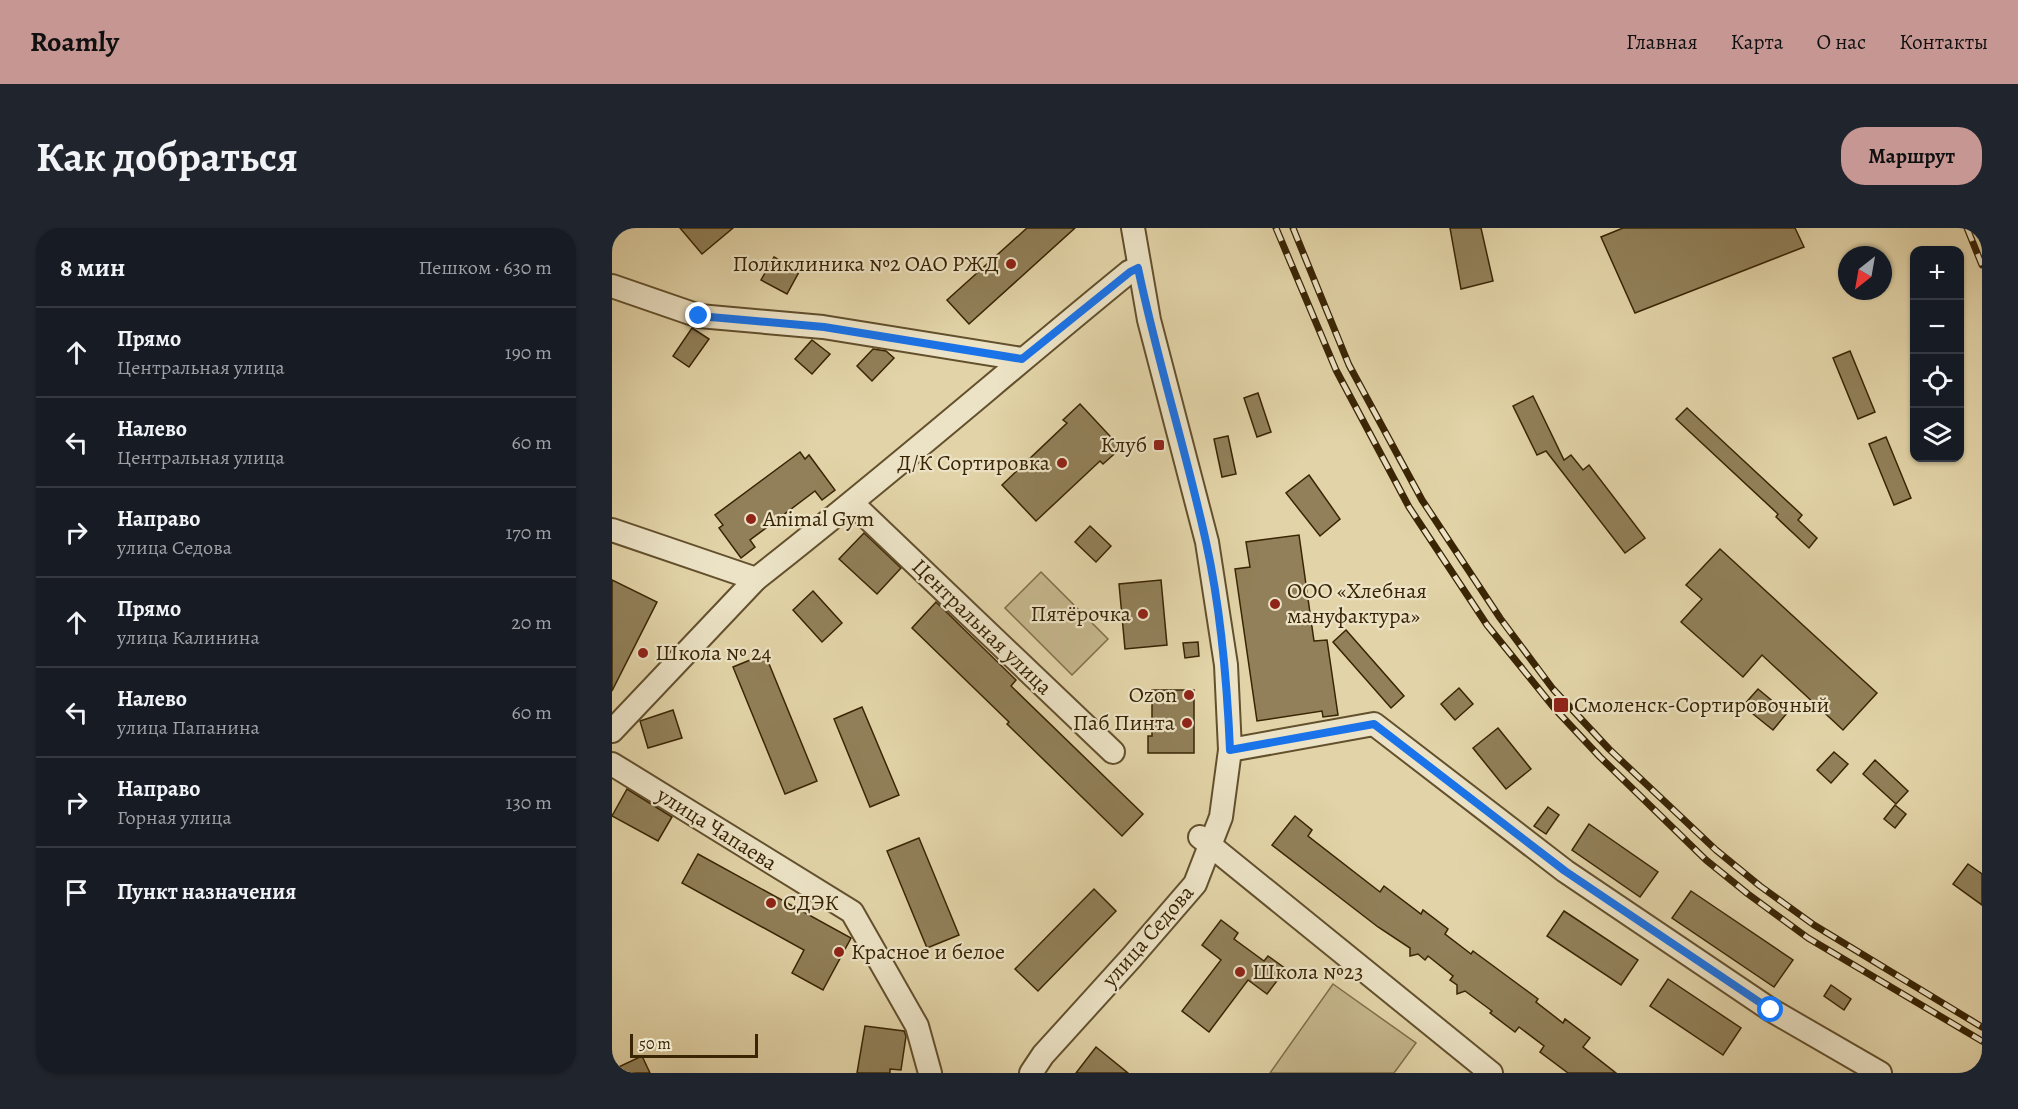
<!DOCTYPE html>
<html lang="ru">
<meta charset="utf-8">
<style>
:root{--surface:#171b24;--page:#20242c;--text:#f1f3f6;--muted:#9ea1a6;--line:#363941;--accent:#c59692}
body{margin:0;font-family:Alegreya,serif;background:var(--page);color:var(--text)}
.controls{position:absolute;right:18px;top:18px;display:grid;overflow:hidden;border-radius:12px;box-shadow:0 2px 4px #0004}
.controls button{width:54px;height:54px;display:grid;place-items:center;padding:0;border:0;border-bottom:2px solid var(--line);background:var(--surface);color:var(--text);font:30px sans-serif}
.compass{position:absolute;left:1226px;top:18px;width:54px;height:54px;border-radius:50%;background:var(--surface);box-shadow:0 2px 4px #0004;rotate:211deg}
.scale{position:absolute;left:18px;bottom:15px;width:128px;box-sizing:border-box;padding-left:6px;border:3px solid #392404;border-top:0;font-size:16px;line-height:21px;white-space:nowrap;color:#392404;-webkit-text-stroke:4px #ece3c6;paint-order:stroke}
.stop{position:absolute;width:18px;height:18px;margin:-14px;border:4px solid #1a73e8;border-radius:50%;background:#fff}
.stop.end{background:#1a73e8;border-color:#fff;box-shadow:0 2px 6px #0008}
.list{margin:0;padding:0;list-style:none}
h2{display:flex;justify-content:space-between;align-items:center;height:78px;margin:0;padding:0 24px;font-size:26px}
h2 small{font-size:20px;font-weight:400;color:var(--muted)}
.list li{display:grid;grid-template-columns:39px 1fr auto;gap:18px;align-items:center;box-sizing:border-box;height:90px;padding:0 24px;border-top:2px solid var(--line)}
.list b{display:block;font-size:22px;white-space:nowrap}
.list p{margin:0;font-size:20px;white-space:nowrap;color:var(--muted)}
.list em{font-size:20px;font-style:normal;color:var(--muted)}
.icon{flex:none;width:33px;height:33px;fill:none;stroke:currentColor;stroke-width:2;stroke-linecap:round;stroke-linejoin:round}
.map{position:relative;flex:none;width:1370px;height:845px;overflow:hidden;border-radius:24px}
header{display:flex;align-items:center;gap:36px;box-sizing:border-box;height:84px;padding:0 30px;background:var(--accent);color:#111}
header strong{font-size:28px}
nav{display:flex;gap:33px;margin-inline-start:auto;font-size:21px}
.intro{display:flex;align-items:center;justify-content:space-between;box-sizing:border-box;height:144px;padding:0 36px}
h1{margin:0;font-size:42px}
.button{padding:15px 27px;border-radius:24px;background:var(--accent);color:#111;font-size:21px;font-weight:700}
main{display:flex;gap:36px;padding:0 36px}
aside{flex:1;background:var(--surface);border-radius:24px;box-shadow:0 2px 4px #0004}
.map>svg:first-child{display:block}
.green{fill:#c5b68c;stroke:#7f6d48;stroke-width:1.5}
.building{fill:#918059;stroke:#392404;stroke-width:1.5}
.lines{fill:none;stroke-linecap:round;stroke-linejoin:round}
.minor-casing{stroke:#63502d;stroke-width:26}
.minor{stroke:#ece3c6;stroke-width:22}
.rail-casing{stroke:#392404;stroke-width:7}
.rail{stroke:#ece3c6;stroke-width:4.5;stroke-dasharray:14;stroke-linecap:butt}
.route{stroke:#1a73e8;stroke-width:8}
.poi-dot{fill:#8f2418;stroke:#ece3c6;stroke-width:2}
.labels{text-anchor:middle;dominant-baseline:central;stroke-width:4.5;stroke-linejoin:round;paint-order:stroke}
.poi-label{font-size:22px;fill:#392404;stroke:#ece3c6;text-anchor:start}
.street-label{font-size:22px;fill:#392404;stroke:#ece3c6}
</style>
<header>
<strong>Roamly</strong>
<nav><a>Главная</a><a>Карта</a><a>О нас</a><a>Контакты</a></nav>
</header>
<div class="intro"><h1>Как добраться</h1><a class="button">Маршрут</a></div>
<main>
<aside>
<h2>8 мин<small>Пешком · 630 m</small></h2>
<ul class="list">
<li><svg class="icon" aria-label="ahead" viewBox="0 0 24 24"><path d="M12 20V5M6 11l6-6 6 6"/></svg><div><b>Прямо</b><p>Центральная улица</p></div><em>190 m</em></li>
<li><svg class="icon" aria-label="left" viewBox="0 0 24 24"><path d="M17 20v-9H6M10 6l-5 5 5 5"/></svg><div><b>Налево</b><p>Центральная улица</p></div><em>60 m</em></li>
<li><svg class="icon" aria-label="right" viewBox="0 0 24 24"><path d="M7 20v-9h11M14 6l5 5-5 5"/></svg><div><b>Направо</b><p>улица Седова</p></div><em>170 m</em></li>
<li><svg class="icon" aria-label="ahead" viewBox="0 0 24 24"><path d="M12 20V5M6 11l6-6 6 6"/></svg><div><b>Прямо</b><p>улица Калинина</p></div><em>20 m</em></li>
<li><svg class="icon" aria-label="left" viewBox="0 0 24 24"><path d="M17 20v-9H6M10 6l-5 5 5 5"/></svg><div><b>Налево</b><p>улица Папанина</p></div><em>60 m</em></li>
<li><svg class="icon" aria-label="right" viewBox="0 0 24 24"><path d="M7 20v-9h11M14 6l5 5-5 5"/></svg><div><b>Направо</b><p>Горная улица</p></div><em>130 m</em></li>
<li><svg class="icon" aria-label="arrive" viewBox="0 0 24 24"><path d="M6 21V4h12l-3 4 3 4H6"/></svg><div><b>Пункт назначения</b></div></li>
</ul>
</aside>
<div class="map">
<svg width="1370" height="845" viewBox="0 0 1370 845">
<rect width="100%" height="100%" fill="#e2d4a8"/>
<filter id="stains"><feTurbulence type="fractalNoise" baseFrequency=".00333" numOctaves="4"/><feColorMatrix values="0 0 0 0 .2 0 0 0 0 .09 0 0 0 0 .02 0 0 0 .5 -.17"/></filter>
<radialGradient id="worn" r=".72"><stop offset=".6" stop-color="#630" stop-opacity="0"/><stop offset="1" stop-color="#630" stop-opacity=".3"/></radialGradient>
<!-- green -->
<g class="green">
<path d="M429 344 496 411 460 447 393 380Z"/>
<path d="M721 756 804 815 782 845H658Z"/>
</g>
<!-- building -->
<g class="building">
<path d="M68 0H121L90 26Z"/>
<path d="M415 0H463L357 96 335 72Z"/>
<path d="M838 0H869L881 53 849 61Z"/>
<path d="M1011 0H1183L1192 19 1023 85 989 9Z"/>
<path d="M162 29 187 44 175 66 149 52Z"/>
<path d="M80 100 97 111 77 139 61 128Z"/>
<path d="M200 112 218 126 200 146 183 131Z"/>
<path d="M261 121 274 123 282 130 260 153 245 138Z"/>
<path d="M1238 123 1263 184 1246 191 1221 130Z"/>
<path d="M646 165 659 204 645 209 632 170Z"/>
<path d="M921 168 952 232 959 227 971 242 977 237 1033 310 1013 325 934 223 925 227 901 178Z"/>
<path d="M468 176 509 220 491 236 488 233 424 293 390 257 455 195 451 192Z"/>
<path d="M1075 180 1190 287 1186 292 1205 310 1197 320 1164 289 1166 286 1064 191Z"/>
<path d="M616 208 624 246 610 249 602 211Z"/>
<path d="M1274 209 1299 270 1282 277 1257 216Z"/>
<path d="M188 224 193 231 197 227 223 262 210 272 203 263 138 312 143 319 129 330 107 300 111 297 103 287Z"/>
<path d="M697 247 728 291 708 308 674 265Z"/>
<path d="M478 298 499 318 484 334 463 314Z"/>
<path d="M252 305 289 340 265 366 227 331Z"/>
<path d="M687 307 702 413 715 412 726 487 711 489 710 483 645 493 623 341 638 339 634 314Z"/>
<path d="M1108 321 1265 465 1231 502 1150 427 1131 449 1069 394 1090 371 1074 357Z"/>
<path d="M0 352 45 374 0 463Z"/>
<path d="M549 352 555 417 513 421 507 356Z"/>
<path d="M201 363 230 395 210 414 181 382Z"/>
<path d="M324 374 404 452 399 458 531 586 510 608 395 496 397 494 300 400Z"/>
<path d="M734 402 792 468 779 480 721 414Z"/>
<path d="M586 414 587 428 573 430 571 415Z"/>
<path d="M153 426 205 553 173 566 121 439Z"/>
<path d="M847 460 861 476 843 492 829 476Z"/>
<path d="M1146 461 1175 485 1161 502 1131 478Z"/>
<path d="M540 462H582V525H536V508H540Z"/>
<path d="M250 479 287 567 258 579 222 491Z"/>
<path d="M61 482 70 510 36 520 28 493Z"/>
<path d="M886 500 919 541 894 561 861 520Z"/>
<path d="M1222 524 1236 536 1219 555 1205 542Z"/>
<path d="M1263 532 1296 563 1284 576 1251 546Z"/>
<path d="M15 561 60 589 46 613 0 588Z"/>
<path d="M1283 577 1294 586 1283 600 1272 591Z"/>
<path d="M936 579 947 587 934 606 922 598Z"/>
<path d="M683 588 700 602 696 608 768 664 772 658 809 686 811 682 836 701 833 706 859 726 861 723 926 771 924 774 951 795 953 791 978 810 971 819 1004 845H956L928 824 932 818 907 799 903 804 878 785 880 783 853 763 845 766V757L838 752 841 748 816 728 813 732 806 726 798 728V720L766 699 660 617Z"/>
<path d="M977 596 1046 644 1028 669 960 622Z"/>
<path d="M307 610 347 707 315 720 275 623Z"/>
<path d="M86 626 239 710 211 762 180 745 192 722 70 655Z"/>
<path d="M1356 636 1370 646V677L1341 656Z"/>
<path d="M482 661 504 683 426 763 403 741Z"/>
<path d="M1079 663 1181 732 1162 759 1060 690Z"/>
<path d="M952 683 1026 732 1009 757 935 708Z"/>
<path d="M609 692 626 705 622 711 652 733 656 728 674 741 655 766 636 752 597 804 570 783 609 732 590 717Z"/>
<path d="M1056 751 1129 800 1111 827 1038 778Z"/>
<path d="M1219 757 1239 771 1232 782 1212 768Z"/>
<path d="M253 798 292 803 294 808 289 842 278 841V845H245Z"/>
<path d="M484 819 516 845H464Z"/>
<path d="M30 828 38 845H0V842Z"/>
</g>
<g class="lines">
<defs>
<g id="minor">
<path d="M0 58 87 88 211 99 410 131"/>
<path d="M240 275 501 524"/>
<path d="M0 302 144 351C271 252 392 146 517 44L526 40"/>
<path d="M0 503 144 351"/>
<path d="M618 522 762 496 953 643 1159 782 1268 845"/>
<path d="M0 536 240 684 305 798 318 845"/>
<path d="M588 609 879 845"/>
<path d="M419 845 431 827 519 730 583 656 609 589 618 522 614 437 595 314 537 92 521 0"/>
</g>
</defs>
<!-- minor casing -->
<use href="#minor" class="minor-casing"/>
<!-- minor -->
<use href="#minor" class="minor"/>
<defs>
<g id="rail">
<path d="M664 0 724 142 797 279 875 397 943 481 988 529 1094 632 1136 666 1196 710 1370 813"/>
<path d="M681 0 737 137 810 272 888 390 941 461 997 521 1104 622 1148 658 1202 697 1370 799"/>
<path d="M1355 0 1370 37"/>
</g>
</defs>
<!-- rail casing -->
<use href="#rail" class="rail-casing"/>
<!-- rail -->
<use href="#rail" class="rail"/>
</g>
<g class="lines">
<!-- route -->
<path class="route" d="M87 88 212 99 410 131 518 44 526 40C545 132 574 222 594 314 609 382 615 452 618 522L762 496 953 643 1159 782"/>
</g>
<!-- markers -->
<g class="poi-dot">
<circle cx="399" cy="36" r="6"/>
<rect x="541" y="211" width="12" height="12" rx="3"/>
<circle cx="450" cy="235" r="6"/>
<circle cx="139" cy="291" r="6"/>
<circle cx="663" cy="376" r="6"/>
<circle cx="531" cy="386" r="6"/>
<circle cx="31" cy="425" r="6"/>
<circle cx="577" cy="467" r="6"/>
<rect x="941" y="469" width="16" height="16" rx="3"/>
<circle cx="575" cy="495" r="6"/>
<circle cx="159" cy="675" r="6"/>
<circle cx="227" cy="724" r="6"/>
<circle cx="628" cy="744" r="6"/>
</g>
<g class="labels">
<!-- poi labels -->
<g class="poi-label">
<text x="387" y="36" text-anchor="end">Поликлиника №2 ОАО РЖД</text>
<text x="535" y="217" text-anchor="end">Клуб</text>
<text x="438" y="235" text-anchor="end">Д/К Сортировка</text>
<text x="151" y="291">Animal Gym</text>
<text x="675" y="363">ООО «Хлебная<tspan x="675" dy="25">мануфактура»</tspan></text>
<text x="519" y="386" text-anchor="end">Пятёрочка</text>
<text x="43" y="425">Школа № 24</text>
<text x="565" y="467" text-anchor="end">Ozon</text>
<text x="962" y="477">Смоленск-Сортировочный</text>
<text x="563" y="495" text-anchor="end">Паб Пинта</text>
<text x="171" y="675">СДЭК</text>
<text x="239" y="724">Красное и белое</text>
<text x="640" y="744">Школа №23</text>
</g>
<!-- street labels -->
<g class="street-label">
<text transform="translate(370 399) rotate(44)">Центральная улица</text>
<text transform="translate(105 601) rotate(32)">улица Чапаева</text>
<text transform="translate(536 708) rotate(-49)">улица Седова</text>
</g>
</g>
<rect width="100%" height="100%" filter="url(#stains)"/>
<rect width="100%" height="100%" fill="url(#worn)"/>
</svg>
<div class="controls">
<button>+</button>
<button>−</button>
<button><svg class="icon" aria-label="locate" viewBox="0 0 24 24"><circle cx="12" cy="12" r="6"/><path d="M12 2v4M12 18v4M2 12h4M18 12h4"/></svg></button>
<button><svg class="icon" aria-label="layers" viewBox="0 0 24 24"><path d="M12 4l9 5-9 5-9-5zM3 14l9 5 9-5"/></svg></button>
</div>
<svg class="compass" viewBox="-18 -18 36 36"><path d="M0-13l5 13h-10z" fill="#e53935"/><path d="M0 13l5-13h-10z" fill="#9ea1a6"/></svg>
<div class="scale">50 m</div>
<div class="stop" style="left:1159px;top:782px"></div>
<div class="stop end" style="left:87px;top:88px"></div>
</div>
</main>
